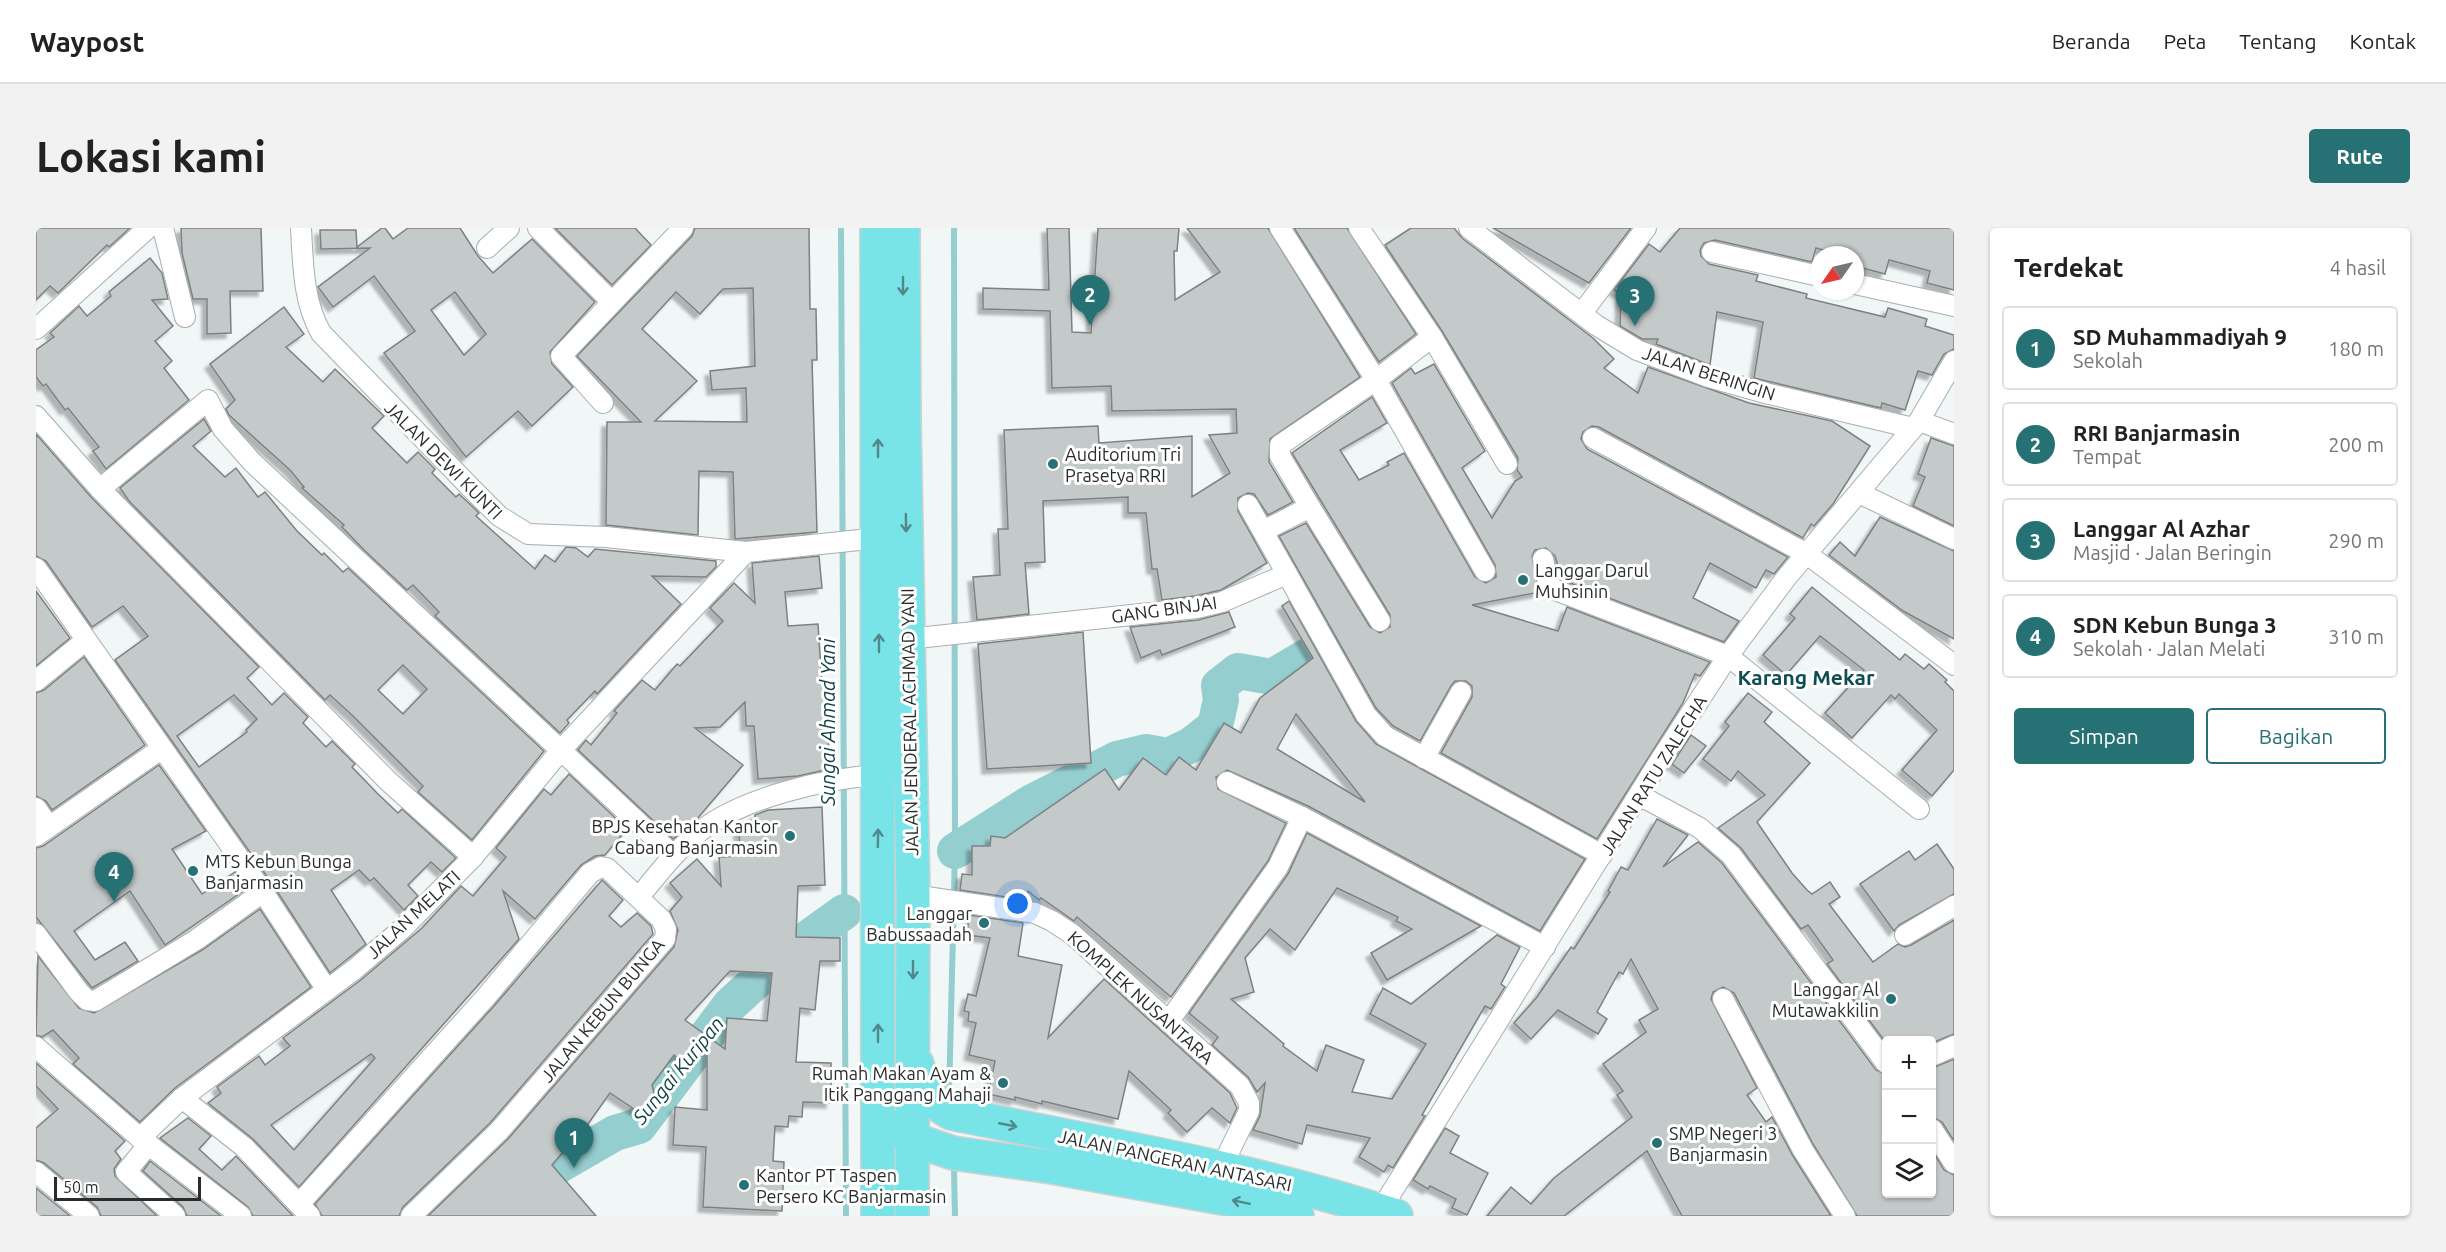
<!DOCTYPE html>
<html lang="id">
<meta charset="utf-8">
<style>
:root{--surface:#fff;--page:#f2f2f2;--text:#222;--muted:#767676;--line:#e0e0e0;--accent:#267173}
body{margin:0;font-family:Ubuntu,sans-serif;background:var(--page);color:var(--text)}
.controls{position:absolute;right:18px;bottom:18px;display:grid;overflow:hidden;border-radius:6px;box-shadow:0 2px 4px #0004}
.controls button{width:54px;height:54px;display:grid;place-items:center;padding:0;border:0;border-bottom:2px solid var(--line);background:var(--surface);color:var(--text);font:30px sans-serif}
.compass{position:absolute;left:1774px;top:18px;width:54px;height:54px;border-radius:50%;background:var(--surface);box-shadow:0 2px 4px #0004;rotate:236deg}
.scale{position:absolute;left:18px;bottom:15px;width:147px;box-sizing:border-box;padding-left:6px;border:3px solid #2a2c2c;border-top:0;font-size:16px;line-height:21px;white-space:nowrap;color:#2a2c2c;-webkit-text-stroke:4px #fff;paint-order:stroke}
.you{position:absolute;left:982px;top:676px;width:21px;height:21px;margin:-15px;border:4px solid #fff;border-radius:50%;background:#1a73e8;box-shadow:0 0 0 9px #1a73e833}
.badge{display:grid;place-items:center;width:39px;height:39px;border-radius:50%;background:var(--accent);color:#fff;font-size:20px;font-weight:700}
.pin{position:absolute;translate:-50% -50px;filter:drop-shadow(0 2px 3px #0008)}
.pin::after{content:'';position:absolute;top:32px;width:21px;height:18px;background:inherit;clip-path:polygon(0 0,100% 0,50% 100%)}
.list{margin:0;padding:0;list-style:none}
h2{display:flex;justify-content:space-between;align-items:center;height:78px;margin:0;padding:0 24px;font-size:26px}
h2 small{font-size:20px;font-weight:400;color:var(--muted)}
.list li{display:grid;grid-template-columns:39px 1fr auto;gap:18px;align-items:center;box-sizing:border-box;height:84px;margin:0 12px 12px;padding:0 12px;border:2px solid var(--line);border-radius:6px}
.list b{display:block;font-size:22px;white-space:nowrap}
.list p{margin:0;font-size:20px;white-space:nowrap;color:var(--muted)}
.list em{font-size:20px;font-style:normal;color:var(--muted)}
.actions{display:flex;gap:12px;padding:18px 24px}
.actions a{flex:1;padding:14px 0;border:2px solid var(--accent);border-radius:6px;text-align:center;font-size:21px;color:var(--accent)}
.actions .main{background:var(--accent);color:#fff}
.icon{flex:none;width:33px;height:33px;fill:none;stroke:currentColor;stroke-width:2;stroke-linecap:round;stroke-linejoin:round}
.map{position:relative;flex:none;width:1918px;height:988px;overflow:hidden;border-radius:6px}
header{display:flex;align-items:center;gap:36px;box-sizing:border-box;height:84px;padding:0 30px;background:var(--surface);border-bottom:2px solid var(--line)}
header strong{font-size:28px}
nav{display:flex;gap:33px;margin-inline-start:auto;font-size:21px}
.intro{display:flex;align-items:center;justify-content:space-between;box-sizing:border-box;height:144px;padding:0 36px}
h1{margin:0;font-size:42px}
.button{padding:15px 27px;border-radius:6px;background:var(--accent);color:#fff;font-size:21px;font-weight:700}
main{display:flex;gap:36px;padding:0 36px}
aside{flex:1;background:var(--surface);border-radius:6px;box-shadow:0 2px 4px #0004}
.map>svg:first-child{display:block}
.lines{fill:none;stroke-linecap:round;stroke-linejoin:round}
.stream{stroke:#95cecf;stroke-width:6}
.river{stroke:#95cecf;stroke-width:36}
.building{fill:#c4c9c9;stroke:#7d8181;stroke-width:1.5;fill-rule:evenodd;filter:url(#shadow)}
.minor-casing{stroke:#a9aeae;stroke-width:22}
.trunk-casing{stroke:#d0d1d1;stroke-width:36}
.minor{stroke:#fff;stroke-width:20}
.trunk{stroke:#78e4e8;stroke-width:33}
.oneway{stroke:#51888a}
.poi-dot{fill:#267173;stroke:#fff;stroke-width:2}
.labels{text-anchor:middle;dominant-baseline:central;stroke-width:6;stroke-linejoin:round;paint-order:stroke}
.street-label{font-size:18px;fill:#2a2c2c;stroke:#fff}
.poi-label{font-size:18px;fill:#2a2c2c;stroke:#fff;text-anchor:start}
.water-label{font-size:20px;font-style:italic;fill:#104345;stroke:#fff}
.quarter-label{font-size:21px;font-weight:bold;fill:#0f4e50;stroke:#fff}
</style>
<header>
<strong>Waypost</strong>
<nav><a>Beranda</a><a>Peta</a><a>Tentang</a><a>Kontak</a></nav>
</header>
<div class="intro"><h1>Lokasi kami</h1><a class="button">Rute</a></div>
<main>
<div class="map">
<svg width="1918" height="988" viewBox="0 0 1918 988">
<defs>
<filter id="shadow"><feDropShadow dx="-5" dy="5" stdDeviation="1.5" flood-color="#0004"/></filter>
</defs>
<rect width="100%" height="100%" fill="#f1f6f6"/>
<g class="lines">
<!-- stream -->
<g class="stream">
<path d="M805 0 810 988"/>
<path d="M913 869 919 623 918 0"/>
<path d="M918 942 919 988"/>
</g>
<!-- river -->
<g class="river">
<path d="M919 623 996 574 1081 531 1110 524 1132 528 1155 517 1179 498 1185 472 1183 458 1202 443 1236 449 1297 413 1321 404 1398 395"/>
<path d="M469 988 522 938 579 905 603 898 694 777 751 725 808 684"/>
</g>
</g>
<!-- building -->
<g class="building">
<path d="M0 0H94L73 19 71 17 22 65 14 58 0 72Z"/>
<path d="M145 0H225L227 63H194L195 105 171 106V71H157L146 25Z"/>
<path d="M346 0H349L357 11 372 0H424L442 28 457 45 496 11 559 74 514 124 516 136 537 159 496 198 482 183 430 229 348 125 379 103 338 48 297 79 282 59 334 20 285 21 284 2H320L321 19ZM419 64 450 106 428 127 395 82Z"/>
<path d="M519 0H599L615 17 576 57Z"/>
<path d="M659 0H773L774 81H780L781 132H776L781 304 699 311 697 244 663 243 662 307 570 297 571 194H605L541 128 656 8ZM717 60 719 138 674 143 676 162 710 160 711 194 619 193 661 153 606 101 640 64 664 86 687 61Z"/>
<path d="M1011 0H1033L1036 104 1055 105 1062 0H1143L1141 23H1138L1139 72 1184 44 1151 0H1232L1324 149 1234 211 1233 234 1257 274 1232 287 1218 266 1212 265 1202 270V283L1231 335 1185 362 1159 368 1126 372 1121 341H1116L1110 285H1092V269L1007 273 1009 334 989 335 993 386 941 392 937 349 964 347 962 301H972L968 202 1062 198 1063 215 1156 208V269L1194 245 1173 207 1201 205 1200 181 1076 183 1075 158 1016 160 1014 83 947 81V60L1013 62Z"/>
<path d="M1258 0H1311L1380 106 1343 134Z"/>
<path d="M1375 0H1418L1426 10 1557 110 1578 131 1568 140 1602 165 1612 139 1713 175 1796 193 1834 218 1797 276 1778 298 1775 296 1767 310 1563 199 1556 198 1547 204 1545 211 1551 221 1752 329 1738 346 1730 342 1720 360 1674 335 1657 370 1703 393 1688 414 1526 352 1519 328 1510 320 1499 322 1496 328 1504 364 1436 377 1522 403 1531 379 1674 434 1664 448 1659 446 1647 475 1561 611 1405 525 1436 469V458L1430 453H1419L1415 458 1384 513 1357 498 1340 480 1243 308 1270 295 1334 399 1344 405 1354 399V387L1256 225 1336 169 1351 195 1304 222 1323 252 1353 237 1351 234 1368 225 1439 349 1450 355 1460 349 1459 337 1356 155 1375 140 1379 146 1398 136 1449 223 1426 240 1456 290 1479 253 1486 249 1481 242 1482 230 1406 103 1349 17Z"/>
<path d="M1457 0H1595L1553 55Z"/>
<path d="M1644 0H1918V62L1891 55 1894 43 1853 32 1849 46 1819 38V27H1804L1780 20 1776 34 1679 12 1668 15 1664 22 1665 28 1673 36 1722 47 1720 53 1771 66 1770 70 1849 89 1852 80 1891 91 1889 98 1918 107V121L1908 126 1896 147 1882 143 1869 182 1846 175 1845 180 1718 150 1727 94 1681 84 1674 137 1620 116 1622 111H1606L1584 98 1585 66 1578 62 1613 16 1624 24Z"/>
<path d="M114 30 126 45 132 71 116 72 137 98 119 113 136 133 128 140 153 172 70 241 57 223 63 219 32 180 29 182 10 156 7 158 0 149V122L18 109 14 105 43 78 51 88 75 68 73 64Z"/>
<path d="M248 79 268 106 250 119 287 154 299 141 348 188 336 200 371 235 382 224 399 241 396 245 420 269 423 266 436 278 443 285 440 288 499 341 509 327 519 334 530 319 540 320 552 329 559 321 680 333V339L670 349 616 348 645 376 561 466 559 463 531 492 533 495 524 505 399 388 403 384 377 357 371 362 328 322 306 299 308 297 266 260 268 259 254 242 193 187 190 181 199 172 174 136Z"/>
<path d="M168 191 175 203 157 218 189 249 200 240 222 269 229 264 261 303 286 327 288 325 307 344 312 340 508 523 436 612 382 564 387 558 317 488 294 467 289 472 93 273 84 260ZM367 437 391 461 367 486 342 462Z"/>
<path d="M0 206 55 269 223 439 211 450 236 477 248 465 272 489 267 495 290 519 296 513 319 536 316 539 341 565 362 585 366 581 420 630 406 644 395 634 372 657 382 668 368 682 338 650 334 653 323 642 295 662 330 716 294 745 237 657 79 432 112 408 87 378 56 399 10 333 0 328ZM198 467 221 491 210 502 211 504 163 539 141 508Z"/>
<path d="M1895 210 1918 218V298L1877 278 1889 249 1882 246Z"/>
<path d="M1844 289 1918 323V411L1867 383 1793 327 1804 314 1819 328Z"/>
<path d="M783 328 786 360 749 364 752 398 782 396 786 457H789L794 541 762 548 722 551 718 498H710L709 474 684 499 659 500 707 537 661 591 637 611 542 522 550 512 555 517 581 485 578 483 606 452 619 462 641 436 644 438 687 393 674 380 698 355 719 375 716 335Z"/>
<path d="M1776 359 1864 432 1869 426 1888 441 1893 436 1911 452 1909 454 1918 463V542L1896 568 1866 542 1901 502 1863 466 1859 471 1855 467 1816 510 1789 485 1828 442 1784 408 1750 447 1727 427 1759 390 1754 386Z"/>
<path d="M0 363 34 410 0 438Z"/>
<path d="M1253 373 1320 493 1340 516 1549 631 1504 703 1272 578 1191 542 1180 549 1182 561 1250 595 1232 633 1135 769 1041 689 1038 693 1005 670 1003 672 992 663 990 672 924 662 926 646 936 647V618H954L955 608 969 610 1069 541 1083 562 1107 530 1130 547 1143 529 1160 542 1188 495 1205 505 1224 470 1277 430 1246 378ZM1260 486 1329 574 1241 521Z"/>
<path d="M1193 384 1199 399 1126 427 1124 422 1105 430 1094 399 1162 392Z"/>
<path d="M1047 404 1055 535 951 541 942 416Z"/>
<path d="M48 429 109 517 16 582 10 573 0 568V465L8 462Z"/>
<path d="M1712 465 1736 484 1728 494 1774 535 1721 594 1756 645 1771 662 1776 666 1794 654 1804 669 1793 676 1837 734 1862 716 1869 719 1875 717 1918 692V806L1901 813H1851V816L1791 736 1797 732 1772 697 1765 701 1705 620 1682 600 1729 567 1702 543 1695 553 1667 531 1693 498 1689 494Z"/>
<path d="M1655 507 1670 518 1648 545 1636 536Z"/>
<path d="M123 537 170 603 136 621 166 666 199 644 210 661 129 717 94 663 38 703 59 732 89 714 102 733 56 760 0 689V620L7 618Z"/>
<path d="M533 546 591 601 569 627 559 628 545 637 499 691 467 663 483 711 263 959 217 911 172 875 185 865 181 859 223 828 229 837 254 818 247 810 326 751 386 700 425 658 437 668 470 629 460 620 508 561 515 567ZM335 826 339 830 258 922 235 897Z"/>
<path d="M786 579 789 657 762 658 760 709 804 710V733H784L779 782 764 780 760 834 795 835V875L767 874 766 889 753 888 752 899 739 898 737 933 748 934 746 983 667 979 670 919 637 917 639 879 671 882V808L689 821 691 790 731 793 736 745 694 743 649 792 668 806 641 843 642 830 638 827 616 857 618 865 604 885 574 865 542 910 540 909 516 937 560 988H392L472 911 638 719 642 702 634 683 646 669 634 655 661 631 685 658 683 629 705 628 702 595 719 593V587L732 582Z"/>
<path d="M1621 591 1652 607 1627 639 1662 614 1686 635 1840 842 1851 847V966H1896V922L1908 942 1918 947V988H1821L1777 916 1698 765 1687 759 1677 764 1675 771 1721 860 1711 867 1730 894 1736 889 1757 928 1795 988H1646L1611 923 1528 988H1451L1475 959 1495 976 1518 950 1596 889 1581 867 1587 863 1567 836 1610 804 1603 792 1622 781 1595 731 1587 746 1583 744 1561 784 1571 791 1562 806 1522 782 1495 811 1478 795 1501 769 1535 719 1538 721 1574 664 1572 663 1585 639 1592 642Z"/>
<path d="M1271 605 1445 698 1351 752 1335 725 1376 701 1360 693 1362 689 1301 660 1259 722 1234 701 1209 730 1218 764 1195 771 1248 816 1247 818 1281 843 1290 817 1328 832 1316 864 1356 871 1390 816 1334 786 1347 760 1375 776 1461 707 1484 719 1465 756 1469 759 1455 781 1449 778 1386 887 1389 888 1357 940 1352 937 1348 944 1323 929 1334 910 1271 897 1266 916 1217 902 1224 888 1229 855 1221 864 1212 849 1176 817 1182 809 1153 785 1252 646Z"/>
<path d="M1901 616 1918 641V666L1863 697 1858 703 1824 656 1873 623 1879 632Z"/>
<path d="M566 652 587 672 573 688 585 699 601 685 615 698 617 706 454 895 367 979 363 988H286L279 976 458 778Z"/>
<path d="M224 681 275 759 139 860 104 894 37 836 43 830 17 802 6 809 0 807 2 728 43 780 58 785 166 722Z"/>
<path d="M933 687 987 695 982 728 1026 737 1012 810 1068 751 1194 865 1201 880 1194 895 1176 880 1151 904 1132 885 1135 882 1093 843 1082 891 1006 873V876L979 869V872L952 866 959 833 933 827 940 795 932 793 933 784 928 783 932 766 940 768 954 710 931 707Z"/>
<path d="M1918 831V913L1906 894 1896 889V840Z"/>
<path d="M0 835 89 913 79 923 85 931 78 941 79 948 121 988H65L61 979 8 935 0 932V900L22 881 0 858Z"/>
<path d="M152 890 175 908 163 921 186 942 200 928 257 988H217L212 979 124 910Z"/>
<path d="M1409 900 1423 908 1414 925 1452 945 1431 987 1416 980 1420 971 1394 958 1392 961 1377 952Z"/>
<path d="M114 933 185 988H151L147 979 107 943Z"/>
<path d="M0 960 34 988H0Z"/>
</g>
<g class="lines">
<defs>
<g id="minor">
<path d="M127 0 149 89"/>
<path d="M265 0C267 36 267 73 285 105L435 260 463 288 492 306 570 309 710 324 842 310"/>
<path d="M502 0 576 74"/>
<path d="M1244 0 1340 152 1449 343"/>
<path d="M1323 0 1396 109 1471 236"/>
<path d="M1433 0 1560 97 1601 122 1672 149 1725 164 1877 200"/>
<path d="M451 20 473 0"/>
<path d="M1676 24 1783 48"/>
<path d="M1819 56 1918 78"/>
<path d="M1546 85 1610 0"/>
<path d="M0 101 112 0"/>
<path d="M567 175 525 128 647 0"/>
<path d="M0 188 64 261 352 553 437 629"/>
<path d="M1883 193 1918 206"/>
<path d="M1557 210 1771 326 1918 437"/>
<path d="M64 261 172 172 187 201 216 234 637 627"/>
<path d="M1823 265 1918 311"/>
<path d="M1212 277 1251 346"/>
<path d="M1274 279 1244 228V217L1340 152 1396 109"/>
<path d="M1227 303 1274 279 1344 393"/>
<path d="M1507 331 1512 355 1519 362 1692 428 1883 581"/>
<path d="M0 340 227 664 291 762"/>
<path d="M872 411 1161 380 1186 374 1251 346 1330 487 1349 508 1566 627"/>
<path d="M0 453 49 413"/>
<path d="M1388 530 1425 464"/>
<path d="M1191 554 1266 589 1509 719"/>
<path d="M1603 567 1664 600 1695 627 1850 835"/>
<path d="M0 580 13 599"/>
<path d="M0 608 125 521"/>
<path d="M877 667 999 685 1016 693 1036 706 1204 858 1213 875V883L1185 940"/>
<path d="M603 669C622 646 640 622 663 604 705 570 790 550 843 547"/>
<path d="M0 706 43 764 51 772 59 773 160 712 227 664"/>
<path d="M1869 707 1918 678"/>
<path d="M1687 771 1767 922 1809 988"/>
<path d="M1133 793 1242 639 1266 589"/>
<path d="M0 819 104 910 205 988"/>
<path d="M1896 828 1918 818"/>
<path d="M146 870 208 919 274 988"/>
<path d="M1896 901 1918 935"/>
<path d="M104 910 146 870 319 741 366 701 437 629 525 522 710 324"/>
<path d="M113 916 90 944 139 988"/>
<path d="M0 944 53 988"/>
<path d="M263 976 449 770 554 645 565 639 571 640 625 691 630 701 629 711 463 903 375 988"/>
<path d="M1344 983 1623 534 1692 428 1750 350 1883 193 1918 133"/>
</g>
<g id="trunk">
<path d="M841 0 842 988"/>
<path d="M867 0 868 194 877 667 876 988"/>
<path d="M881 836C885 858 895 874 915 885 1064 916 1216 940 1360 988"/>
<path d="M861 899 876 911 917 925 1016 939 1208 974 1261 988"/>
</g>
</defs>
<!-- minor casing -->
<use href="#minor" class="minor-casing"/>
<!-- trunk casing -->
<use href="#trunk" class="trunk-casing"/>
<!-- minor -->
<use href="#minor" class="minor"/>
<!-- trunk -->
<use href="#trunk" class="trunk"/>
</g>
<!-- one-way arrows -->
<defs><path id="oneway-shaft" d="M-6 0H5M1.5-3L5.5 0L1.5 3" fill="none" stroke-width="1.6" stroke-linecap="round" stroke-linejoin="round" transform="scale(1.5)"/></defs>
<g class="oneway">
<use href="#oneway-shaft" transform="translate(867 58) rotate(90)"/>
<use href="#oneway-shaft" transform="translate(842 220) rotate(-90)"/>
<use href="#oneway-shaft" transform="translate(870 295) rotate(89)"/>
<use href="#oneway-shaft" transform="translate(843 415) rotate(-90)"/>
<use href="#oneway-shaft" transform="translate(842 610) rotate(-89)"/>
<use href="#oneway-shaft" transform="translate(877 742) rotate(90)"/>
<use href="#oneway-shaft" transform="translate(842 805) rotate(-90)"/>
<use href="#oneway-shaft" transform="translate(972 897) rotate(11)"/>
<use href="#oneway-shaft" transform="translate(1205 974) rotate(-168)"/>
</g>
<!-- markers -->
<g class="poi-dot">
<circle cx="1017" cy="236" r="6"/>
<circle cx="1487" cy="352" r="6"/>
<circle cx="754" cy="608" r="6"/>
<circle cx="157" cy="643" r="6"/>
<circle cx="948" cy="695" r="6"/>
<circle cx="1855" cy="771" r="6"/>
<circle cx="967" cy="855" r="6"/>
<circle cx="1621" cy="915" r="6"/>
<circle cx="708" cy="957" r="6"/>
</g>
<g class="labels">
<!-- street labels -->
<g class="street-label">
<text transform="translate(1673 145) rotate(18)">JALAN BERINGIN</text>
<text transform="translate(408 232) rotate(45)">JALAN DEWI KUNTI</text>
<text transform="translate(1128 381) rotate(-8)">GANG BINJAI</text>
<text transform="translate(873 494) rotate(-91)">JALAN JENDERAL ACHMAD YANI</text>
<text transform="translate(1617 547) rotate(-58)">JALAN RATU ZALECHA</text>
<text transform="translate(377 686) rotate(-43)">JALAN MELATI</text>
<text transform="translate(1105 769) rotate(42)">KOMPLEK NUSANTARA</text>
<text transform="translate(566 782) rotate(-50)">JALAN KEBUN BUNGA</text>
<text transform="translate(1139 932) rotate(12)">JALAN PANGERAN ANTASARI</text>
</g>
<!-- poi labels -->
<g class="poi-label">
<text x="1029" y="226">Auditorium Tri<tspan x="1029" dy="21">Prasetya RRI</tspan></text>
<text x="1499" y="342">Langgar Darul<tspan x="1499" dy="21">Muhsinin</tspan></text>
<text x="742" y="598" text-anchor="end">BPJS Kesehatan Kantor<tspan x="742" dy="21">Cabang Banjarmasin</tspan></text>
<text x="169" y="633">MTS Kebun Bunga<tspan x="169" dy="21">Banjarmasin</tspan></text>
<text x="936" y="685" text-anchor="end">Langgar<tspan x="936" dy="21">Babussaadah</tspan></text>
<text x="1843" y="761" text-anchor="end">Langgar Al<tspan x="1843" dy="21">Mutawakkilin</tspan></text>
<text x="955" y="845" text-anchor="end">Rumah Makan Ayam &amp;<tspan x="955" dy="21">Itik Panggang Mahaji</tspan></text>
<text x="1633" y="905">SMP Negeri 3<tspan x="1633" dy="21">Banjarmasin</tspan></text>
<text x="720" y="947">Kantor PT Taspen<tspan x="720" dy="21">Persero KC Banjarmasin</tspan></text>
</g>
<!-- water labels -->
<g class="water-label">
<text transform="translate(791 494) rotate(-90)">Sungai Ahmad Yani</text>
<text transform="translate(642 842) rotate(-51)">Sungai Kuripan</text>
</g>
<!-- quarter labels -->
<g class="quarter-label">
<text x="1770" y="449">Karang Mekar</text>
</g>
</g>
</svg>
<div class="controls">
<button>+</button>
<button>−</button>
<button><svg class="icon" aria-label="layers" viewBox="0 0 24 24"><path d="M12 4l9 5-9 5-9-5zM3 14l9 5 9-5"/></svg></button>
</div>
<svg class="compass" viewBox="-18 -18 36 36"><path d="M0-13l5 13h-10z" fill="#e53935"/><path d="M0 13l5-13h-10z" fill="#767676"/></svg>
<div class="scale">50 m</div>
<div class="you"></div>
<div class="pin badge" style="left:538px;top:940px">1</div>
<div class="pin badge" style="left:1054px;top:97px">2</div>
<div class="pin badge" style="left:1599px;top:98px">3</div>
<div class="pin badge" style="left:78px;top:674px">4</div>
</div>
<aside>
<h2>Terdekat<small>4 hasil</small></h2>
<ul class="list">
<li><span class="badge">1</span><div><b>SD Muhammadiyah 9</b><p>Sekolah</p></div><em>180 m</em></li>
<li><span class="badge">2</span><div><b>RRI Banjarmasin</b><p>Tempat</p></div><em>200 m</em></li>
<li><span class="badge">3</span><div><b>Langgar Al Azhar</b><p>Masjid · Jalan Beringin</p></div><em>290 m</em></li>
<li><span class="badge">4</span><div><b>SDN Kebun Bunga 3</b><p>Sekolah · Jalan Melati</p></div><em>310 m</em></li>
</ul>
<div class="actions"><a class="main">Simpan</a><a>Bagikan</a></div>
</aside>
</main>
